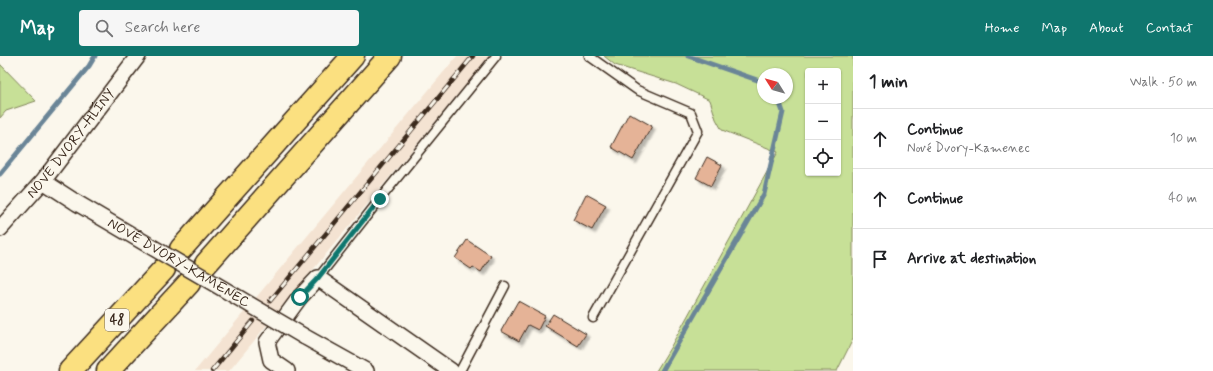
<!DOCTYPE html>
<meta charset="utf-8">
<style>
:root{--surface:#fff;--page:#f6f6f6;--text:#202124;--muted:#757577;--line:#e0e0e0;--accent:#0f766e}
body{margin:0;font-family:Mynerve,sans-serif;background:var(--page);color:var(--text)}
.controls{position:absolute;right:12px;top:12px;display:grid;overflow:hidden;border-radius:4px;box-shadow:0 1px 3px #0004}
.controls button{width:36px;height:36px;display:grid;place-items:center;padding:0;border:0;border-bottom:1px solid var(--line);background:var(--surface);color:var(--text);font:20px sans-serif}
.compass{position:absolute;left:757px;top:12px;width:36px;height:36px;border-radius:50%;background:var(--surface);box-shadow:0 1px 3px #0004;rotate:307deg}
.stop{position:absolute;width:12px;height:12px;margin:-9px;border:3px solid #0f766e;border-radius:50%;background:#fff}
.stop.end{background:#0f766e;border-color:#fff;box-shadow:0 1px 4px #0008}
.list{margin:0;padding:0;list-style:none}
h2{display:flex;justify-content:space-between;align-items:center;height:52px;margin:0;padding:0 16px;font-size:17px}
h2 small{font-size:13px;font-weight:400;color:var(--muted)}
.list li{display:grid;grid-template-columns:26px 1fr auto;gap:12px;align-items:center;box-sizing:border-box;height:60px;padding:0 16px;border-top:1px solid var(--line)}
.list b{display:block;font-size:15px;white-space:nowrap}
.list p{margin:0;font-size:13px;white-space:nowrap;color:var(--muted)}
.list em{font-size:13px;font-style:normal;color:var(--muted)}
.icon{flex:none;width:22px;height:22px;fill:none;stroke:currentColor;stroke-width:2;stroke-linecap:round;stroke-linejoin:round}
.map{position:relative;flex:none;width:853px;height:315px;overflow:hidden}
header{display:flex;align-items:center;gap:24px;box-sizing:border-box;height:56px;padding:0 20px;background:var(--accent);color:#fff}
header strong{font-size:19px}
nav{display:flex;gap:22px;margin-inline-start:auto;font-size:14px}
.search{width:280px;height:36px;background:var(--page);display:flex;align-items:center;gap:10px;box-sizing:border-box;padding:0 14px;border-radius:4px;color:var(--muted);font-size:15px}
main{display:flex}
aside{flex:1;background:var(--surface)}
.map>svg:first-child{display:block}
.built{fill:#f4e3d2}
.green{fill:#c7e097;stroke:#81855a;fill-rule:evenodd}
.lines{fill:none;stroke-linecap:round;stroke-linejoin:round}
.stream{stroke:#6a8597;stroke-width:5}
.building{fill:#e5b397;stroke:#3b2a1e;filter:url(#shadow)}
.service-casing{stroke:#3b2a1e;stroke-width:11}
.minor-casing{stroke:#3b2a1e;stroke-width:18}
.motorway-casing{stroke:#3b2a1e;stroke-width:25}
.service{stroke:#fbf7ec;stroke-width:8}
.minor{stroke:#fbf7ec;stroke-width:15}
.motorway{stroke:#fbe080;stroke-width:22}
.rail-casing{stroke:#3b2a1e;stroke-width:4.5}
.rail{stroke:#fbf7ec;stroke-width:3;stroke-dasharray:9;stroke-linecap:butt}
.minor-bridge-casing{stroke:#3b2a1e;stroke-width:18;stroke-linecap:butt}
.minor-bridge{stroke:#fbf7ec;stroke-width:15}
.route{stroke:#0f766e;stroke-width:5}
.labels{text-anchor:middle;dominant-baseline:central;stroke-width:3.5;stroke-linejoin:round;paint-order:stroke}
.shield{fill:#fbf7ec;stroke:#75685c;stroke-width:1}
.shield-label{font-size:13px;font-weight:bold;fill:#3b2a1e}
.street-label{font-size:14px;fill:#3b2a1e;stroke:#fbf7ec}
</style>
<header>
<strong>Map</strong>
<div class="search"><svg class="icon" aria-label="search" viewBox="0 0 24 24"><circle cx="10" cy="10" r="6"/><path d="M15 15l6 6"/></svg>Search here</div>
<nav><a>Home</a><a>Map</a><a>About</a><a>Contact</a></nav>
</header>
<main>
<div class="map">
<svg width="853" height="315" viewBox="0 0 853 315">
<defs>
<filter id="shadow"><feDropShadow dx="3.5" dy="3.5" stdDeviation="1" flood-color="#0004"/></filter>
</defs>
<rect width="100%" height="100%" fill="#fbf7ec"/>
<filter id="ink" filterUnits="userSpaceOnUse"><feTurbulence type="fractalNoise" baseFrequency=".025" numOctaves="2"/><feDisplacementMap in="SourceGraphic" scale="8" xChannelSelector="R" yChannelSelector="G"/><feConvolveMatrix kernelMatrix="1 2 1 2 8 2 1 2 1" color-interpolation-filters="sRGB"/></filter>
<g filter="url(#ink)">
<!-- built -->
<path class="built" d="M457 0H490L229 315H195Z"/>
<!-- green -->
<g class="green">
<path d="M604 0H853V283L837 315H656L670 292 778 96 722 74 716 63 710 44 676 28 615 9ZM808 15H838V117H808ZM763 18H787V42H763Z"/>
<path d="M0 8 36 45 6 55 0 62Z"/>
</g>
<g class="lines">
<!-- stream -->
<g class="stream">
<path d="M688 0 763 26"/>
<path d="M0 118 89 10 95 0"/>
<path d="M662 315 764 138 783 56 778 42"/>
</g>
</g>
<!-- building -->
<g class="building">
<path d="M629 57 652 70 633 104 611 91Z"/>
<path d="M707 101 722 109 711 130 696 122Z"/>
<path d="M586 138 606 149 592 174 573 164Z"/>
<path d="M467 184 491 200 481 216 473 211 471 213 455 202Z"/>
<path d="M518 245 545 260 538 274 528 269 519 285 501 275Z"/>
<path d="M553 258 586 278 578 290 545 270Z"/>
</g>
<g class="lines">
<defs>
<g id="service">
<path d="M589 0 637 34 691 57 698 75 593 262"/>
<path d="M318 222 380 143 496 0"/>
<path d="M460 315 505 230"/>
</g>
<g id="minor">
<path d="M43 125 77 147"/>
<path id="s1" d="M0 173 43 125 138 0"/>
<path d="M305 281 366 315"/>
<path d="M287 315 271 304 267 286 300 241 318 222 451 315"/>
</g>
<g id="motorway">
<path d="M181 193 353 0"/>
<path d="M206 208 390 0"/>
<path d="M70 315 164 213"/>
<path d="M108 315 189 227"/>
</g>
</defs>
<!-- service casing -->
<use href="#service" class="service-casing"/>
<!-- minor casing -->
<use href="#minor" class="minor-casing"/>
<!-- motorway casing -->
<use href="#motorway" class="motorway-casing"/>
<!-- service -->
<use href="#service" class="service"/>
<!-- minor -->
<use href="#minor" class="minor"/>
<!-- motorway -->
<use href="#motorway" class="motorway"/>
<defs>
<g id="rail">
<path d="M270 245 473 0"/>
<path d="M212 315 253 265"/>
</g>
</defs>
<!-- rail casing -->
<use href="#rail" class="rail-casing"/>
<!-- rail -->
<use href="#rail" class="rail"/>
<defs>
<g id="minor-bridge">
<path id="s2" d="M77 147 305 281"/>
</g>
</defs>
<!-- minor-bridge casing -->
<use href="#minor-bridge" class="minor-bridge-casing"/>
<!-- minor-bridge -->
<use href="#minor-bridge" class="minor-bridge"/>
</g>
</g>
<g class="lines" filter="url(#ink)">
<!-- route -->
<path class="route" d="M300 241 318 222 380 143"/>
</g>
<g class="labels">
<!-- shield labels -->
<rect class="shield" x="105" y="253" width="24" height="22" rx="3"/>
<g class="shield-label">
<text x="117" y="264">48</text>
</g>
<!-- street labels -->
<g class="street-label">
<text stroke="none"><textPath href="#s1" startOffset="111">NOVÉ DVORY-HLÍNY</textPath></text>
<text stroke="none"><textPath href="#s2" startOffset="118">NOVÉ DVORY-KAMENEC</textPath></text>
</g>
</g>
</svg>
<div class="controls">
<button>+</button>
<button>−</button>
<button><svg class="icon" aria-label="locate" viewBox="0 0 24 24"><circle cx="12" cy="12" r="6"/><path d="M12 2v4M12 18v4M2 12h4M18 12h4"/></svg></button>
</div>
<svg class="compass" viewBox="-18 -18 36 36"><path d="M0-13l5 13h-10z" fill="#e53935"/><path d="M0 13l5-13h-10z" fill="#757577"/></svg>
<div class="stop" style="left:300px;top:241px"></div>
<div class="stop end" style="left:380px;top:143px"></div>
</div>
<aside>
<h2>1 min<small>Walk · 50 m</small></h2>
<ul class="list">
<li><svg class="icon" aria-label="ahead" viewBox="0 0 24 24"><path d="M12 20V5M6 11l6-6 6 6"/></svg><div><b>Continue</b><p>Nové Dvory-Kamenec</p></div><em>10 m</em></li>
<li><svg class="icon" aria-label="ahead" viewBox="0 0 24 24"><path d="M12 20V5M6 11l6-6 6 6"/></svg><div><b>Continue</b></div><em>40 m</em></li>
<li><svg class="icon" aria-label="arrive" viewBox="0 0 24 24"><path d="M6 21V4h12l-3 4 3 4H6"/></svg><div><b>Arrive at destination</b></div></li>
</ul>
</aside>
</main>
